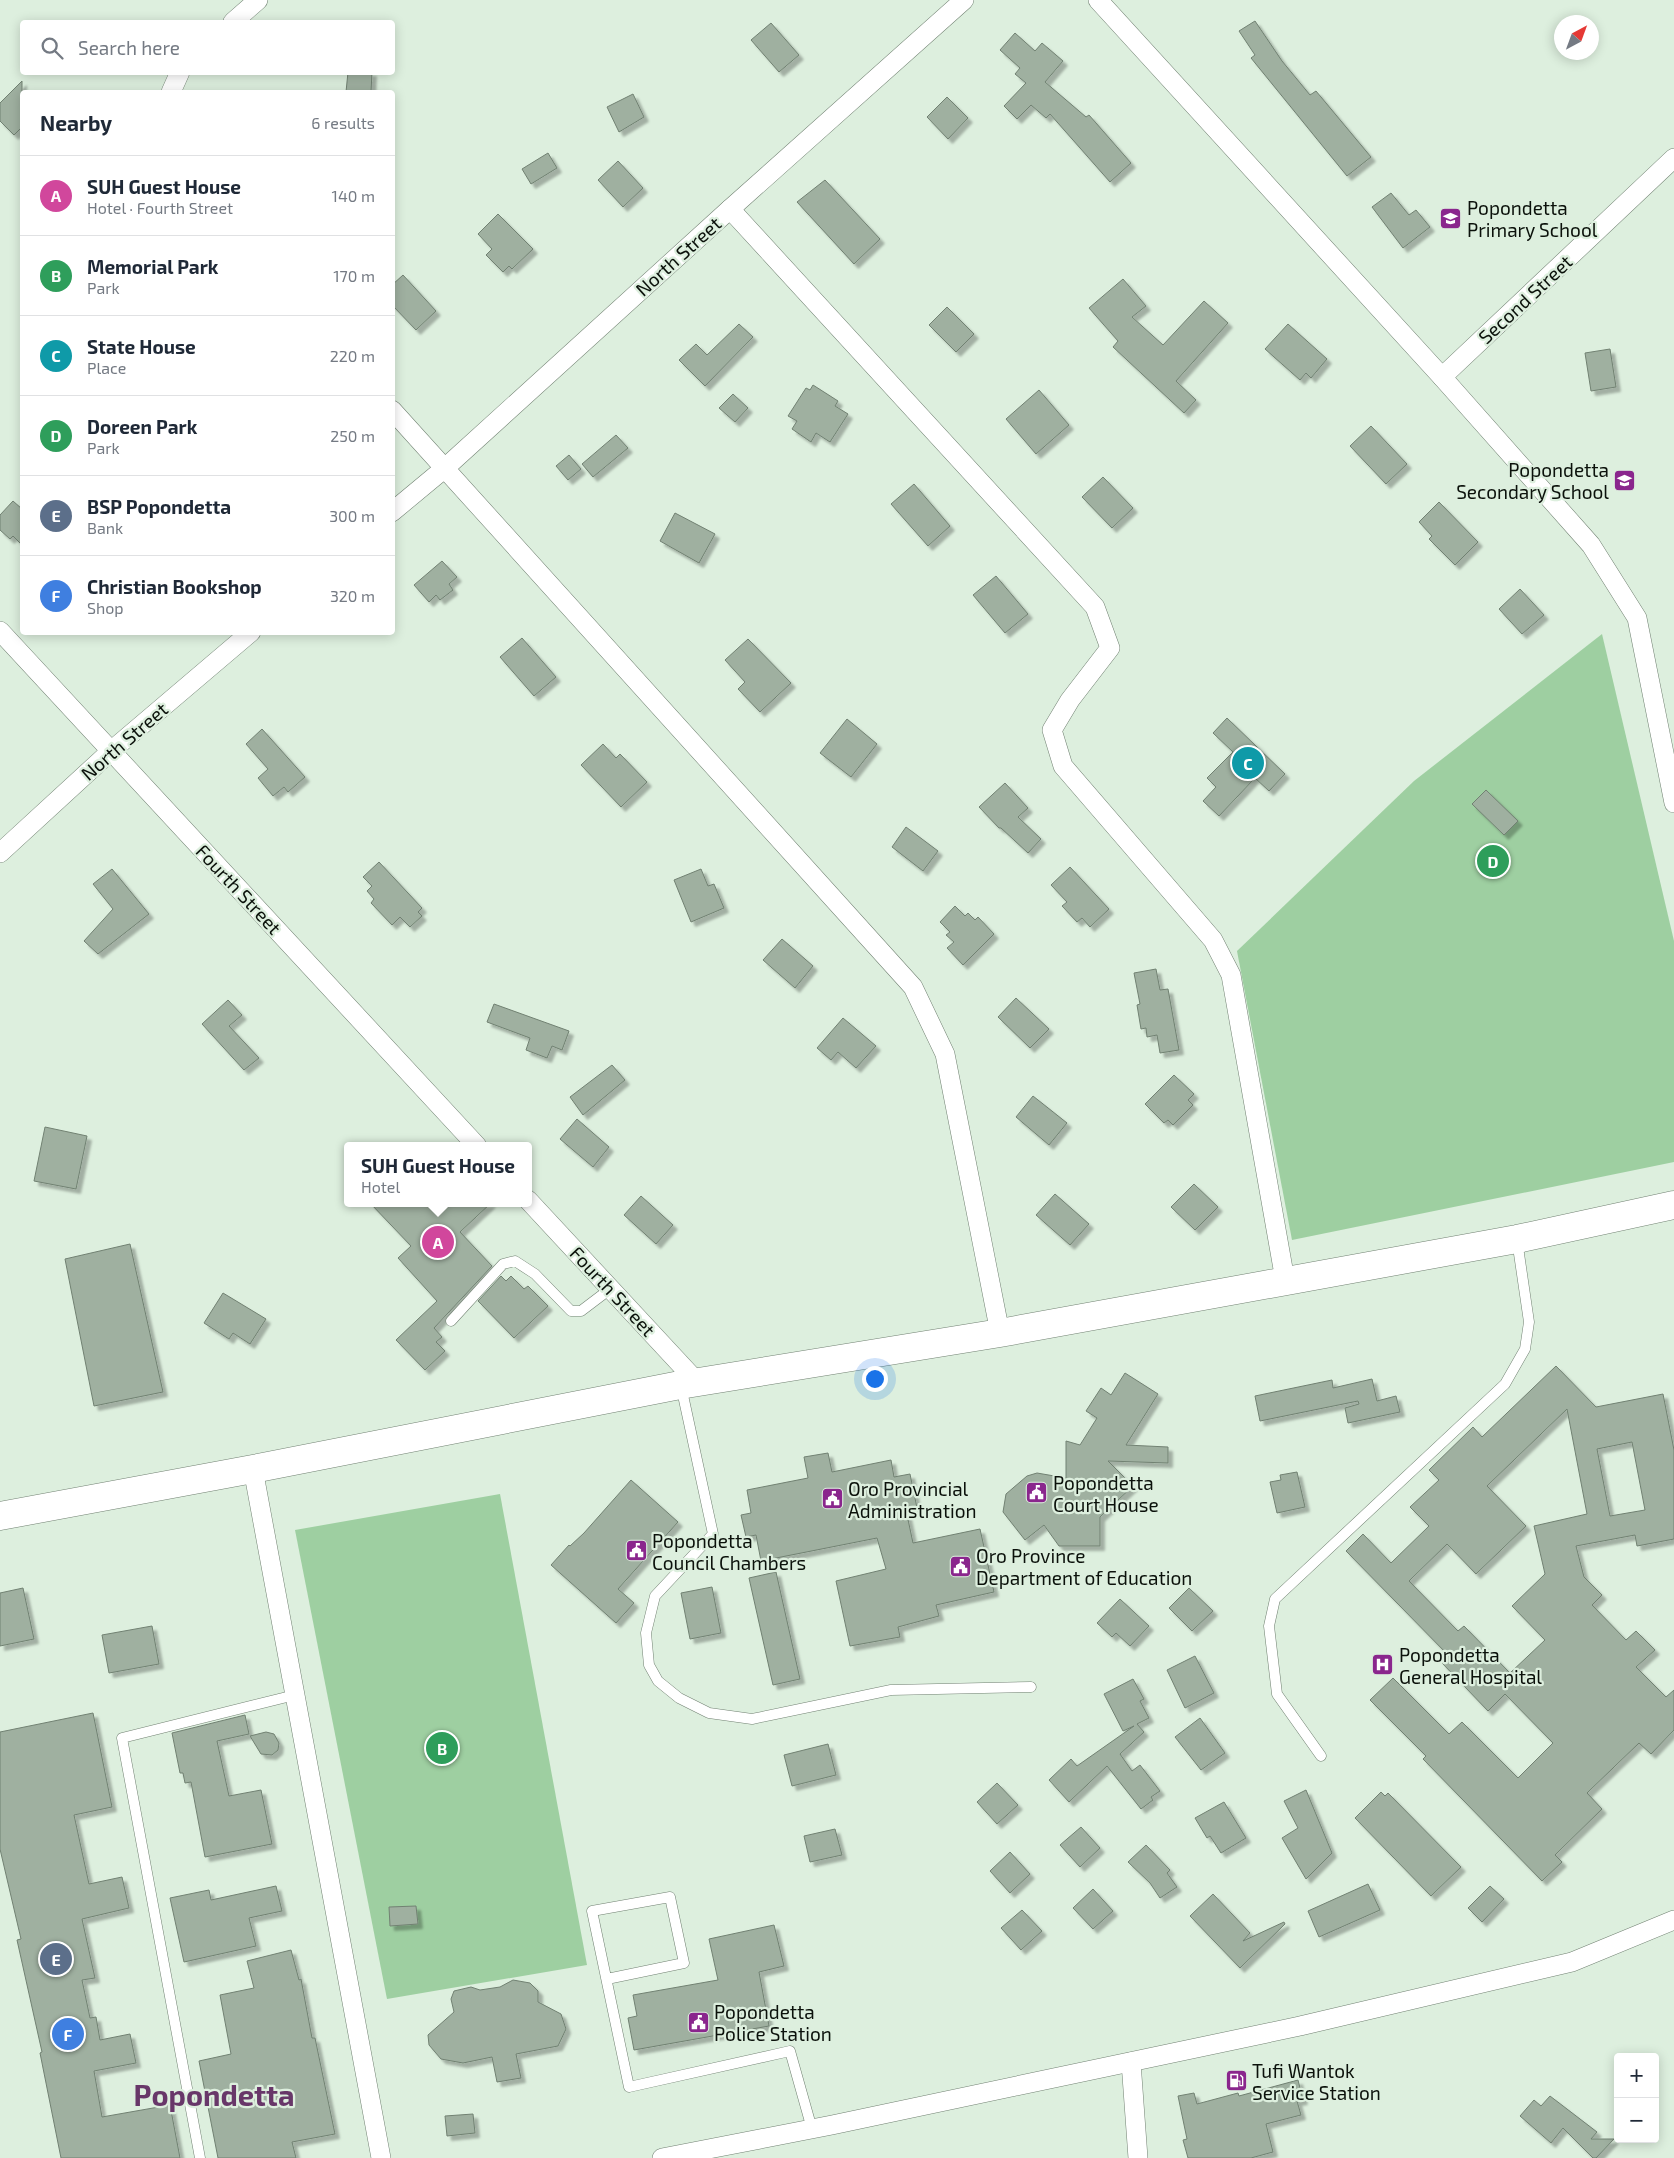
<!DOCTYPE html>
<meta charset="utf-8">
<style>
:root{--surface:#fff;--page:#f6f6f7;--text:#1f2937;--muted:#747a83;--line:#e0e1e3;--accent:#8a268d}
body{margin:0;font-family:"Exo 2",sans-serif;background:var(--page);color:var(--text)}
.controls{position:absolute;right:15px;bottom:15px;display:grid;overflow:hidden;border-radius:5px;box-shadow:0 2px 12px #0003}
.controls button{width:45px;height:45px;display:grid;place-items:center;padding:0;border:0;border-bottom:1px solid var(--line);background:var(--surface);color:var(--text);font:25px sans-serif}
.compass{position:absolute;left:1554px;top:15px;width:45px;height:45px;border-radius:50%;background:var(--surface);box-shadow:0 2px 12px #0003;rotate:41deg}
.you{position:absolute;left:874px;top:1378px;width:18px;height:18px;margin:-12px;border:4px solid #fff;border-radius:50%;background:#1a73e8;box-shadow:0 0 0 8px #1a73e833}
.badge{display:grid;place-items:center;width:32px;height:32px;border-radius:50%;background:var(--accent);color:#fff;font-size:16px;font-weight:700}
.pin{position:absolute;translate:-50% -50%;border:2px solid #fff;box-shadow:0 1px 5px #0006}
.popup{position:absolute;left:344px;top:1142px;width:188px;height:65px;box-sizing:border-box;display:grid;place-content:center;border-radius:5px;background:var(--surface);filter:drop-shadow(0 1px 4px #0005);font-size:16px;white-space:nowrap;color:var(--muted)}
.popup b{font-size:19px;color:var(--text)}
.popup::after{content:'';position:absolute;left:50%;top:100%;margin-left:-10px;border:10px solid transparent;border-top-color:var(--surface)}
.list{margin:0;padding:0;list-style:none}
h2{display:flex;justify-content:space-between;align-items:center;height:65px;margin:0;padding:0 20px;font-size:21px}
h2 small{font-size:16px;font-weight:400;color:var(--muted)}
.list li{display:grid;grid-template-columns:32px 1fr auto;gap:15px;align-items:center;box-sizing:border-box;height:80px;padding:0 20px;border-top:1px solid var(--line)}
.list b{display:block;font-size:19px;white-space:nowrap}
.list p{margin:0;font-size:16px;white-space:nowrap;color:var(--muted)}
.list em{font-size:16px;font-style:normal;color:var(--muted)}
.icon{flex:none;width:28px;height:28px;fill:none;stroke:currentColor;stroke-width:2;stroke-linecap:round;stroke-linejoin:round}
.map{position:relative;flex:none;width:1674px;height:2158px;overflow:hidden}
.search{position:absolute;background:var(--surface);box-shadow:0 2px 12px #0003;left:20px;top:20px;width:375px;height:55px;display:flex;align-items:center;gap:12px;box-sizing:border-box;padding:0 18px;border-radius:5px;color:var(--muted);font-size:19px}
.panel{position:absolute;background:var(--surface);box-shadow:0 2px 12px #0003;left:20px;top:90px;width:375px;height:545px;border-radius:5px}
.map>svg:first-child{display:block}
.green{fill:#9ecfa1}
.building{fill:#9fb0a0;stroke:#718172;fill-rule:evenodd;filter:url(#shadow)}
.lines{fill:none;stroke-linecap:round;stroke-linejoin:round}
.service-casing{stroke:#718172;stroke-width:11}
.minor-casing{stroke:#718172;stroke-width:20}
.secondary-casing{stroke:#718172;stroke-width:29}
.service{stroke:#fff;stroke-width:10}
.minor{stroke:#fff;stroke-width:19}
.secondary{stroke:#fff;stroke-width:28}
.labels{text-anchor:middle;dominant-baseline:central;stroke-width:4.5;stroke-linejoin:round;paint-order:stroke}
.poi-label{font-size:19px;fill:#0b110b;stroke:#ddefde;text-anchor:start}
.street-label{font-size:19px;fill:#0b110b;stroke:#ddefde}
.town-label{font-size:29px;font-weight:bold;fill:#683769;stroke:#ddefde}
</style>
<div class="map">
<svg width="1674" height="2158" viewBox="0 0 1674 2158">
<defs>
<filter id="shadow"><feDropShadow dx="4.5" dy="4.5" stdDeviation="1" flood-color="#0004"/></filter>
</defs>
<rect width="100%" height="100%" fill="#ddefde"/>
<!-- green -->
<g class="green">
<path d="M1602 634 1674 941V1162L1292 1240 1237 951 1414 781Z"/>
<path d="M500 1494 587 1965 387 1999 295 1530Z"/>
</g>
<!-- building -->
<g class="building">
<path d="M1255 21 1282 61 1310 95 1316 91 1371 157 1347 176 1251 58 1255 55 1239 31Z"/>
<path d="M771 23 799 55 779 72 751 40Z"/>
<path d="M1015 33 1035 51 1042 43 1063 61 1045 82 1086 117 1089 115 1131 163 1110 182 1050 114 1046 118 1031 105 1017 119 1004 106 1026 83 1015 74 1020 68 1000 50Z"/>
<path d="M348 72H372L371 92H346Z"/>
<path d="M22 81V127L14 135 0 121V103Z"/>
<path d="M633 94 644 117 619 132 607 107Z"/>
<path d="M947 97 968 118 948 139 927 117Z"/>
<path d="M548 153 557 168 531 184 522 169Z"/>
<path d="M618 161 643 188 623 207 598 180Z"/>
<path d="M825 180 880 239 854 264 797 202Z"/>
<path d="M1391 193 1409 215 1416 210 1430 227 1403 248 1372 207Z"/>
<path d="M498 214 533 249 512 269 509 266 503 272 486 255 492 249 478 234Z"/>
<path d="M403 275 436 311 416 330 392 305V285Z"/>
<path d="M1123 279 1146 306 1132 317 1163 345 1204 301 1228 323 1176 381 1196 400 1184 413 1113 347 1118 341 1089 308Z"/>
<path d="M947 307 974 334 956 352 929 325Z"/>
<path d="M739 324 753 337 705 386 679 360 696 344 707 355Z"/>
<path d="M1288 324 1327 359 1311 378 1306 373 1300 380 1265 349Z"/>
<path d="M1610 349 1616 387 1591 391 1585 353Z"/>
<path d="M813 385 838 401 835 406 848 414 830 442 816 433 811 442 792 429 797 421 788 416 806 388 810 390Z"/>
<path d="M1039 390 1069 425 1036 454 1006 419Z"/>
<path d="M733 394 748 408 735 422 719 408Z"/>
<path d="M1371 426 1407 464 1386 484 1350 446Z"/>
<path d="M616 435 628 448 593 477 582 464Z"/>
<path d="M569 455 581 469 568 480 556 466Z"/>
<path d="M1103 477 1133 508 1112 528 1082 497Z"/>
<path d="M914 484 950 526 928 546 891 504Z"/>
<path d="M13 501 22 509V545L13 536 10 539 0 530V515Z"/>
<path d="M1439 502 1478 542 1455 565 1429 539 1432 536 1419 522Z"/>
<path d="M675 513 715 534 699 563 660 541Z"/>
<path d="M442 561 457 577 449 584 453 590 440 600 436 595 429 602 414 585Z"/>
<path d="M996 576 1028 614 1005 633 973 595Z"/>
<path d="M1520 589 1544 615 1522 634 1499 609Z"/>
<path d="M522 638 556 677 534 696 500 657Z"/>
<path d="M748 639 791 683 760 712 738 689 745 682 725 660Z"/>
<path d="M1227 718 1285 774 1269 791 1255 778 1219 816 1203 801 1216 787 1207 778 1233 752 1213 733Z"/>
<path d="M847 719 877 744 851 777 820 753Z"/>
<path d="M262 729 305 777 288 792 284 787 273 796 258 778 268 769 246 744Z"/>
<path d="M603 744 616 758 620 754 647 782 621 807 581 765Z"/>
<path d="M1005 783 1028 808 1018 817 1041 839 1028 853 1001 828H999L979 807Z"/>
<path d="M1486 790 1518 821 1504 835 1472 804Z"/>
<path d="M906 827 938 851 923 871 892 847Z"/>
<path d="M379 862 422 908 418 912 422 916 410 927 400 917 392 925 371 903 374 899 367 891 372 886 363 877Z"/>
<path d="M1070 867 1109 909 1090 927 1082 918 1077 922 1062 906 1067 902 1051 885Z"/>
<path d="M112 869 149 914 98 954 84 941 113 909 93 884Z"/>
<path d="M701 869 708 886 714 884 724 908 691 922 674 880Z"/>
<path d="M955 906 965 916 968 913 975 920 978 917 994 934 963 965 947 948 954 942 946 935 950 932 940 922Z"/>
<path d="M782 939 813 966 795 988 763 960Z"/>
<path d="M1156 969 1160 990 1168 989 1179 1050 1160 1053 1157 1035 1147 1037 1146 1028 1141 1029 1137 1005 1140 1004 1134 973Z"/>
<path d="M1016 998 1049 1029 1030 1048 998 1017Z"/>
<path d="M228 1000 242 1015 229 1026 259 1058 244 1070 202 1024Z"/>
<path d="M494 1004 569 1031 562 1050 552 1046 547 1058 526 1050 530 1038 487 1022Z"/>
<path d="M843 1018 876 1046 856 1068 838 1052 831 1060 817 1048Z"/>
<path d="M612 1065 625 1080 583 1115 570 1097Z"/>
<path d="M1174 1075 1194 1094 1188 1100 1193 1105 1173 1125 1168 1120 1164 1123 1145 1104Z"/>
<path d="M1033 1096 1067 1123 1049 1145 1016 1117Z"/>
<path d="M577 1119 609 1147 593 1167 560 1139Z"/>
<path d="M45 1127 87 1136 76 1189 34 1181Z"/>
<path d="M1194 1184 1218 1207 1195 1230 1171 1207Z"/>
<path d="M1055 1194 1089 1224 1070 1245 1036 1215Z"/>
<path d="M641 1196 673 1225 656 1244 624 1215Z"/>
<path d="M370 1203H491L460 1232 492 1266 434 1328 442 1337 436 1342 445 1351 425 1370 396 1340 437 1301 398 1258 411 1246Z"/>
<path d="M130 1244 163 1392 94 1406 65 1259Z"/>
<path d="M501 1276 506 1281 511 1276 524 1289 528 1286 548 1306 514 1338 478 1301Z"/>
<path d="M223 1293 266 1319 250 1344 233 1333 229 1339 204 1323Z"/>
<path d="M1556 1366 1596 1407 1663 1394 1674 1450V1539L1637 1546 1635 1535 1576 1546 1584 1577 1602 1595 1592 1605 1626 1640 1636 1631 1655 1650 1636 1667 1666 1697 1674 1690V1730L1651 1754 1639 1743 1587 1793 1602 1809 1555 1855 1562 1862 1542 1881 1423 1759 1426 1756 1370 1700 1393 1678 1449 1734 1462 1722 1518 1778 1553 1743 1505 1694 1488 1711 1442 1663 1449 1656 1346 1551 1363 1534 1391 1563 1429 1526 1410 1507 1439 1480 1429 1470 1473 1427 1482 1437ZM1567 1409 1587 1514 1534 1526 1545 1574 1512 1606 1545 1640 1510 1673 1464 1626 1458 1631 1409 1581 1447 1544 1476 1574 1526 1526 1487 1486ZM1632 1442 1645 1510 1610 1516 1597 1449Z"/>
<path d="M1125 1373 1158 1394 1126 1445 1168 1447V1463L1108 1461 1133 1486 1100 1517V1546H1059L1044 1525 1025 1540 1003 1512 1006 1494 1027 1476 1037 1473 1066 1478V1441L1080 1445 1097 1418 1086 1411 1101 1388 1111 1395Z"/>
<path d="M1372 1379 1377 1401 1396 1396 1400 1412 1348 1423 1345 1408 1359 1404 1358 1401 1260 1421 1255 1396 1332 1380 1333 1388Z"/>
<path d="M828 1453 832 1472 891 1460 894 1477 910 1474 917 1508 906 1510 913 1543 980 1529 994 1592 936 1605 939 1616 898 1627 900 1637 850 1646 836 1581 886 1569 877 1538 761 1561 756 1535 746 1537 741 1515 751 1513 747 1490 808 1478 804 1457Z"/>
<path d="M1297 1472 1305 1507 1277 1513 1270 1482 1281 1480 1280 1475Z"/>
<path d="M631 1480 678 1522 618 1589 634 1603 616 1623 551 1565 569 1545 570 1546 584 1533Z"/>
<path d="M776 1572 800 1679 773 1685 749 1578Z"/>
<path d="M712 1587 721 1633 690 1639 681 1593Z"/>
<path d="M23 1588 34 1639 0 1646V1593Z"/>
<path d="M1189 1588 1213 1611 1192 1631 1169 1608Z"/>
<path d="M1120 1599 1149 1626 1130 1646 1116 1633 1112 1637 1097 1623Z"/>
<path d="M152 1626 159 1664 109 1673 102 1635Z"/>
<path d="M1195 1656 1214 1693 1185 1708 1167 1670Z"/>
<path d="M1133 1679 1144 1699 1140 1701 1149 1718 1137 1724 1144 1732 1120 1754 1132 1771 1140 1765 1160 1791 1151 1797 1153 1800 1141 1809 1107 1766 1069 1802 1049 1780 1071 1759 1077 1766 1134 1726 1123 1731 1104 1694Z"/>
<path d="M93 1713 112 1807 74 1815 89 1884 122 1877 129 1908 82 1919 95 1978 82 1980 90 2018 96 2017 100 2040 130 2034 136 2063 94 2071 102 2117 170 2105 180 2158H61L40 2053 42 2052 17 1940 21 1939 0 1849V1732Z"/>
<path d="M245 1715 249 1734 217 1741 229 1796 261 1790 272 1844 205 1857 191 1782 185 1783 183 1773H180L172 1733Z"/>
<path d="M1200 1718 1225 1753 1201 1770 1175 1737Z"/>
<path d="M266 1732 274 1734 279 1743 278 1750 272 1755 261 1754 250 1736Z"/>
<path d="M828 1744 836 1775 792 1786 784 1755Z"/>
<path d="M997 1783 1018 1805 997 1824 977 1802Z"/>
<path d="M1306 1790 1332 1853 1306 1879 1282 1838 1298 1828 1284 1801Z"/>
<path d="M1381 1792 1385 1796 1388 1793 1461 1867 1431 1896 1355 1818Z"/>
<path d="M1224 1802 1246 1838 1221 1853 1210 1836 1207 1838 1195 1818Z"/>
<path d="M1081 1827 1100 1848 1080 1867 1060 1845Z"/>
<path d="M835 1829 842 1855 810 1862 804 1836Z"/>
<path d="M1146 1845 1170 1870 1167 1873 1177 1887 1160 1898 1150 1883 1128 1862Z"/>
<path d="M1010 1852 1030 1874 1010 1893 990 1871Z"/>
<path d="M1368 1884 1380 1910 1319 1937 1308 1911Z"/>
<path d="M276 1886 282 1911 249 1918 256 1946 184 1962 170 1898 209 1890 211 1900Z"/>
<path d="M1490 1886 1504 1899 1482 1922 1468 1908Z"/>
<path d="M1093 1889 1113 1911 1093 1929 1073 1908Z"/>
<path d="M1213 1894 1250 1933 1243 1941 1284 1922 1285 1924 1240 1968 1190 1916Z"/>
<path d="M416 1906 418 1924 390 1926 389 1907Z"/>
<path d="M1022 1910 1042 1931 1021 1950 1001 1928Z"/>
<path d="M774 1925 784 1966 759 1972 769 2026 634 2050 628 2018 637 2016 633 1995 718 1980 709 1939Z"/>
<path d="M291 1950 299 1980 301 1979 312 2038H315L335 2134 292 2142 296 2158H218L199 2061 231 2054 220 1995 254 1988 247 1961Z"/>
<path d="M513 1980 530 1983 538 1991V2002L561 2014 566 2029 558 2046 516 2054 521 2078 497 2082 492 2057 463 2063 441 2059 429 2045 428 2035 454 2012 451 1999 454 1991 471 1987 480 1990 500 1987Z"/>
<path d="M1298 2080 1303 2100 1297 2101 1301 2115 1266 2124 1273 2152 1251 2158H1188L1183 2140 1187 2139 1178 2096 1194 2093 1197 2104 1238 2093 1239 2096Z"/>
<path d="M1550 2096 1597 2132 1591 2139H1614L1596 2158H1593L1563 2128 1551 2143 1520 2116 1534 2100 1541 2106Z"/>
<path d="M473 2114 475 2133 447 2136 445 2116Z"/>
</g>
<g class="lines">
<defs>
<g id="service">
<path d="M451 1321 503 1264 515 1261 535 1274 571 1311H581L610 1289"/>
<path d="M681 1386 713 1534 655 1596 646 1633 649 1665 658 1681 679 1698 709 1713 752 1719 891 1690 1031 1687"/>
<path d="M1321 1756 1277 1694 1269 1626 1275 1599 1505 1384 1525 1349 1529 1322 1517 1240"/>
<path d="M607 1979 684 1963 670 1897 592 1911 629 2087 790 2051 812 2129"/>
<path d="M200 2158 122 1738 295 1695"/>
</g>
<g id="minor">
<path d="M1098 0 1442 377 1591 545 1637 618 1674 803"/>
<path d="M233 22 258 0"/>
<path d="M171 92 180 72"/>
<path d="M730 209 1095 607 1110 648 1070 700 1052 730 1063 766 1213 940 1231 975 1285 1280"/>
<path d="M1442 377 1674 158"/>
<path d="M392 410 913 987 945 1054 1000 1333"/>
<path d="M392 512 445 468 730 209 964 0"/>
<path d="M0 631 477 1146"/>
<path d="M0 853 111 751 251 632"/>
<path d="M528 1200 697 1382"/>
<path d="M253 1469 381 2158"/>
<path d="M1131 2062 1138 2158"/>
<path d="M662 2158 832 2125 1300 2026 1572 1962 1674 1920"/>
</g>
<path id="secondary" d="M0 1516 253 1469 680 1385 1000 1333 1517 1239 1674 1205"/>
</defs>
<!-- service casing -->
<use href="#service" class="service-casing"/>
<!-- minor casing -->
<use href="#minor" class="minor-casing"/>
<!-- secondary casing -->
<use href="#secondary" class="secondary-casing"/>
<!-- service -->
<use href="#service" class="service"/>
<!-- minor -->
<use href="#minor" class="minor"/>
<!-- secondary -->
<use href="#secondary" class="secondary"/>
</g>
<!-- icons -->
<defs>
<symbol id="school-square" viewBox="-11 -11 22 22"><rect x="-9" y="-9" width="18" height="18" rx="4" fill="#8a268d" stroke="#ddefde"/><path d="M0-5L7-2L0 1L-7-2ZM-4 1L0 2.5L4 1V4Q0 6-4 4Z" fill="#fff"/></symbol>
<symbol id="civic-square" viewBox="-11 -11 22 22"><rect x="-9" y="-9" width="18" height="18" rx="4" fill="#8a268d" stroke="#ddefde"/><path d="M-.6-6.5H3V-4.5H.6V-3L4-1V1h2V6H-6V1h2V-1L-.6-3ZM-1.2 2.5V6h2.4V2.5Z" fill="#fff"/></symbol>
<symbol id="hospital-square" viewBox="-11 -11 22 22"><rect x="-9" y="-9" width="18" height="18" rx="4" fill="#8a268d" stroke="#ddefde"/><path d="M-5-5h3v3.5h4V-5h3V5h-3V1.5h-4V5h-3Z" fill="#fff"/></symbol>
<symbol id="fuel-square" viewBox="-11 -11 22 22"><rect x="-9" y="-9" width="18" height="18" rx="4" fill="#8a268d" stroke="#ddefde"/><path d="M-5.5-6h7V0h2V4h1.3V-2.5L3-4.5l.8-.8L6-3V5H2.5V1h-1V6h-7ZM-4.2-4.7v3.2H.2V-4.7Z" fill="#fff"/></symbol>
</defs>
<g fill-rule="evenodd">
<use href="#school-square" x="1438" y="206" width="25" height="25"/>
<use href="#school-square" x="1612" y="468" width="25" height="25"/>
<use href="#civic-square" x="1024" y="1480" width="25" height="25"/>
<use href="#civic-square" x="820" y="1486" width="25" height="25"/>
<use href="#civic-square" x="624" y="1538" width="25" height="25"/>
<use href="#civic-square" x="948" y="1554" width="25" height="25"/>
<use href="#hospital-square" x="1370" y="1652" width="25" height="25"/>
<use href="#civic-square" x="686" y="2010" width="25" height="25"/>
<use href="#fuel-square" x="1224" y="2068" width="25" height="25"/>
</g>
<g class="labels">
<!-- poi labels -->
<g class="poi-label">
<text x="1467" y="207">Popondetta<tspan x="1467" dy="22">Primary School</tspan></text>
<text x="1609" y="469" text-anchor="end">Popondetta<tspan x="1609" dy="22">Secondary School</tspan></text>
<text x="1053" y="1482">Popondetta<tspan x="1053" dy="22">Court House</tspan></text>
<text x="848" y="1488">Oro Provincial<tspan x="848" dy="22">Administration</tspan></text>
<text x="652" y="1540">Popondetta<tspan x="652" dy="22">Council Chambers</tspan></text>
<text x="976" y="1555">Oro Province<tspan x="976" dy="22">Department of Education</tspan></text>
<text x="1399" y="1654">Popondetta<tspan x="1399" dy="22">General Hospital</tspan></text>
<text x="714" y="2011">Popondetta<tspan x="714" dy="22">Police Station</tspan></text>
<text x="1252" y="2070">Tufi Wantok<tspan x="1252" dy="22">Service Station</tspan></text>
</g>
<!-- street labels -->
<g class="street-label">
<text transform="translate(678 256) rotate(-42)">North Street</text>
<text transform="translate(1525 299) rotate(-43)">Second Street</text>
<text transform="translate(124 741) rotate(-41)">North Street</text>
<text transform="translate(239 889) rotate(47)">Fourth Street</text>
<text transform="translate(613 1291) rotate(47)">Fourth Street</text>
</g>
<!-- town labels -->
<g class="town-label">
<text x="214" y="2094">Popondetta</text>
</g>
</g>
</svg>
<div class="controls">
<button>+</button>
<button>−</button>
</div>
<svg class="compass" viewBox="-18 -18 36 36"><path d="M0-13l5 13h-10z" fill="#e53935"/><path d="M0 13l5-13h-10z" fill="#747a83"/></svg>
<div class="you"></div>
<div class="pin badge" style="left:438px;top:1242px;background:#d1479c">A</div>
<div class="popup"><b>SUH Guest House</b>Hotel</div>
<div class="pin badge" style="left:442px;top:1748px;background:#2e9e5b">B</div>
<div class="pin badge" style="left:1248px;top:763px;background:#0f9aa8">C</div>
<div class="pin badge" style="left:1493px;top:861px;background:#2e9e5b">D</div>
<div class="pin badge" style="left:56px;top:1959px;background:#5c6f8a">E</div>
<div class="pin badge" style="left:68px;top:2034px;background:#3f7fe0">F</div>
<div class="search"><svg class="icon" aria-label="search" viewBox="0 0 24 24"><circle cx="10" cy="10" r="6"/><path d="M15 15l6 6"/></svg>Search here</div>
<section class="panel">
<h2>Nearby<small>6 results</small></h2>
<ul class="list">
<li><span class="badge" style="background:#d1479c">A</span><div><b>SUH Guest House</b><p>Hotel · Fourth Street</p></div><em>140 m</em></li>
<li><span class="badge" style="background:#2e9e5b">B</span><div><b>Memorial Park</b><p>Park</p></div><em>170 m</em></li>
<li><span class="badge" style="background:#0f9aa8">C</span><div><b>State House</b><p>Place</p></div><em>220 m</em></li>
<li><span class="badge" style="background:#2e9e5b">D</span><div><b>Doreen Park</b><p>Park</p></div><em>250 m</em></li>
<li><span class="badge" style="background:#5c6f8a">E</span><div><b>BSP Popondetta</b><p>Bank</p></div><em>300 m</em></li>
<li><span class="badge" style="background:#3f7fe0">F</span><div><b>Christian Bookshop</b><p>Shop</p></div><em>320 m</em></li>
</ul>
</section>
</div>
